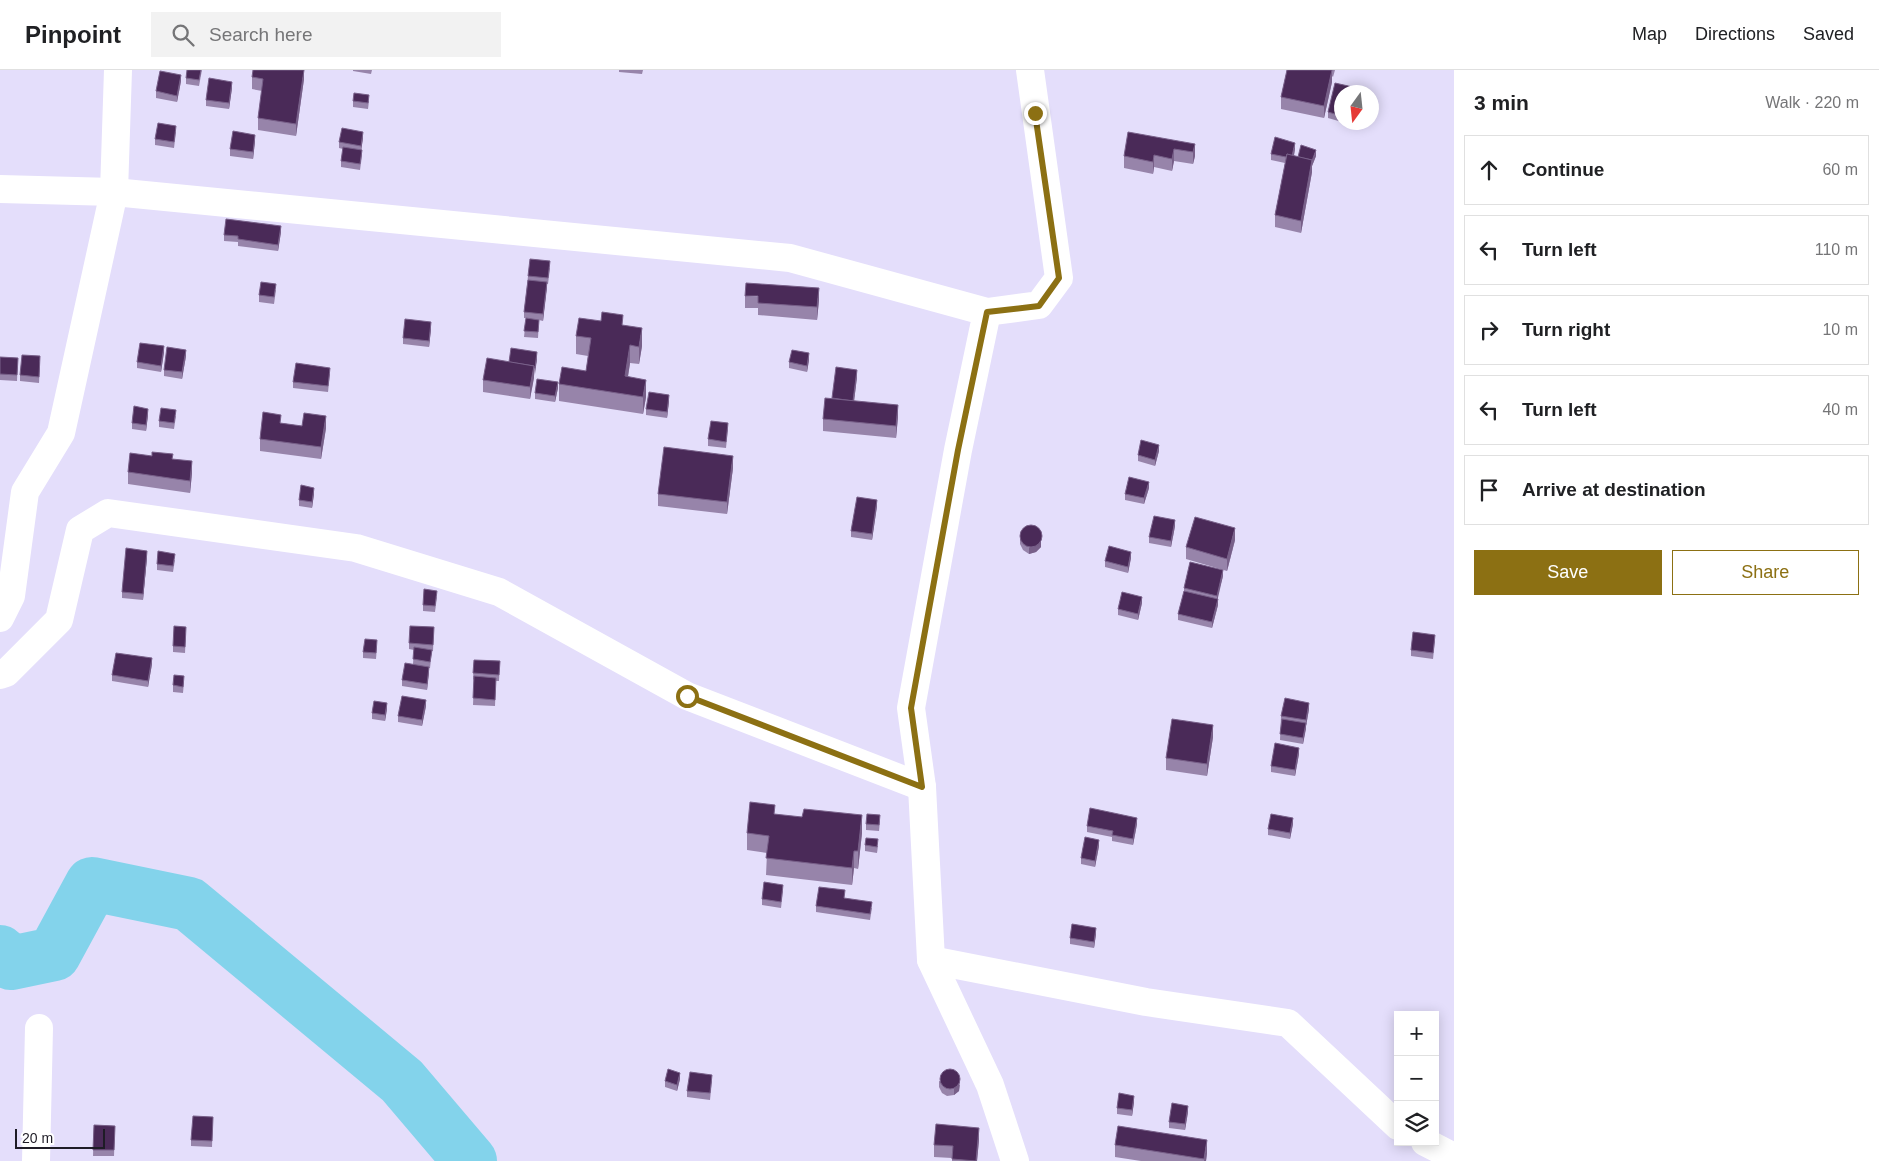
<!DOCTYPE html>
<meta charset="utf-8">
<style>
:root{--surface:#fff;--page:#f2f2f2;--text:#202124;--muted:#757577;--line:#e0e0e0;--accent:#8c7013}
body{margin:0;font-family:Arial,sans-serif;background:var(--page);color:var(--text)}
.controls{position:absolute;right:15px;bottom:15px;display:grid;overflow:hidden;border-radius:0px;box-shadow:0 2px 12px #0003}
.controls button{width:45px;height:45px;display:grid;place-items:center;padding:0;border:0;border-bottom:1px solid var(--line);background:var(--surface);color:var(--text);font:25px sans-serif}
.compass{position:absolute;left:1334px;top:15px;width:45px;height:45px;border-radius:50%;background:var(--surface);box-shadow:0 2px 12px #0003;rotate:195deg}
.scale{position:absolute;left:15px;bottom:12px;width:90px;box-sizing:border-box;padding-left:5px;border:2px solid #1e1c26;border-top:0;font-size:14px;line-height:18px;white-space:nowrap;color:#1e1c26;-webkit-text-stroke:4px #fff;paint-order:stroke}
.stop{position:absolute;width:15px;height:15px;margin:-11px;border:4px solid #8c7013;border-radius:50%;background:#fff}
.stop.end{background:#8c7013;border-color:#fff;box-shadow:0 1px 5px #0008}
.list{margin:0;padding:0;list-style:none}
h2{display:flex;justify-content:space-between;align-items:center;height:65px;margin:0;padding:0 20px;font-size:21px}
h2 small{font-size:16px;font-weight:400;color:var(--muted)}
.list li{display:grid;grid-template-columns:32px 1fr auto;gap:15px;align-items:center;box-sizing:border-box;height:70px;margin:0 10px 10px;padding:0 10px;border:1px solid var(--line);border-radius:0px}
.list b{display:block;font-size:19px;white-space:nowrap}
.list em{font-size:16px;font-style:normal;color:var(--muted)}
.actions{display:flex;gap:10px;padding:15px 20px}
.actions a{flex:1;padding:11px 0;border:1px solid var(--accent);border-radius:0px;text-align:center;font-size:18px;color:var(--accent)}
.actions .main{background:var(--accent);color:#fff}
.icon{flex:none;width:28px;height:28px;fill:none;stroke:currentColor;stroke-width:2;stroke-linecap:round;stroke-linejoin:round}
.map{position:relative;flex:none;width:1454px;height:1091px;overflow:hidden}
header{display:flex;align-items:center;gap:30px;box-sizing:border-box;height:70px;padding:0 25px;background:var(--surface);border-bottom:1px solid var(--line)}
header strong{font-size:24px}
nav{display:flex;gap:28px;margin-inline-start:auto;font-size:18px}
.search{width:350px;height:45px;background:var(--page);display:flex;align-items:center;gap:12px;box-sizing:border-box;padding:0 18px;border-radius:0px;color:var(--muted);font-size:19px}
main{display:flex}
aside{flex:1;background:var(--surface)}
.map>svg:first-child{display:block}
.lines{fill:none;stroke-linecap:round;stroke-linejoin:round}
.river{stroke:#83d3eb;stroke-width:54}
.street{stroke:#fff;stroke-width:28}
.wall{fill:#9784aa}
.shaded-wall{fill:#786089}
.building{fill:#4a2a58;stroke:#786089}
.route{stroke:#8c7013;stroke-width:6}
</style>
<header>
<strong>Pinpoint</strong>
<div class="search"><svg class="icon" aria-label="search" viewBox="0 0 24 24"><circle cx="10" cy="10" r="6"/><path d="M15 15l6 6"/></svg>Search here</div>
<nav><a>Map</a><a>Directions</a><a>Saved</a></nav>
</header>
<main>
<div class="map">
<svg width="1454" height="1091" viewBox="0 0 1454 1091">
<rect width="100%" height="100%" fill="#e4defb"/>
<g class="lines">
<!-- river -->
<path class="river" d="M0 882 11 893 54 884 92 814 189 834 402 1011 470 1091"/>
<!-- street -->
<g class="street">
<path d="M0 119 114 122 790 188 987 242 958 380 911 638 922 717 931 890 990 1015 1015 1091"/>
<path d="M987 242 1039 235 1059 208 1030 0"/>
<path d="M0 548 11 526 25 422 61 363 114 122 118 0"/>
<path d="M0 605 6 603 59 550 80 460 108 443 356 478 499 522 687 626 922 717"/>
<path d="M931 890 1146 932 1288 953 1398 1056"/>
<path d="M1425 1072 1454 1087"/>
<path d="M36 1091 39 958"/>
</g>
</g>
<!-- wall -->
<g class="wall">
<path d="M202 0 199 16 186 14V8Z"/>
<path d="M353 0H372L371 4 353 1Z"/>
<path d="M619 0H643L642 4 619 2Z"/>
<path d="M1287 0H1335L1333 7 1332 6V12L1324 48 1281 39V27Z"/>
<path d="M252 7 304 9 296 66 258 60V48L262 21 252 19Z"/>
<path d="M181 11 177 32 156 28V21Z"/>
<path d="M1335 13 1357 18V22H1342V52L1328 48V42Z"/>
<path d="M232 18 229 39 206 36V30Z"/>
<path d="M353 31H369L368 39 353 37Z"/>
<path d="M176 62 174 78 155 75V69Z"/>
<path d="M363 68 361 80 362 86 360 100 341 97V91L343 79 339 78V72Z"/>
<path d="M255 71 253 89 230 86V79Z"/>
<path d="M1195 74V86L1193 94 1174 91 1172 101 1154 97 1153 104 1124 98V86Z"/>
<path d="M1295 79 1294 86 1298 87 1316 86 1312 96V102L1301 163 1275 157V145L1285 93 1271 90V84Z"/>
<path d="M281 162 278 181 238 176V172L224 171V165Z"/>
<path d="M550 198 548 214H547L543 251 539 250 538 268 524 267 526 248H524V242L528 206Z"/>
<path d="M276 220 274 234 259 232V225Z"/>
<path d="M745 226 819 230 817 250 758 245V238H745Z"/>
<path d="M623 255 642 276 639 294 630 293 628 307 646 327 643 344 559 331V314L586 301 588 286 576 284V266Z"/>
<path d="M431 259 429 277 403 274V268Z"/>
<path d="M164 282 161 302 137 298V292Z"/>
<path d="M186 286 182 309 164 306V300Z"/>
<path d="M0 287 18 288 17 311 0 310Z"/>
<path d="M537 289 530 329 483 322V310L509 292Z"/>
<path d="M809 290 807 302 789 298V292Z"/>
<path d="M40 292 39 313 20 311V305Z"/>
<path d="M330 304 328 322 293 318V312Z"/>
<path d="M857 307 854 331 898 347 896 368 823 361V349L832 328Z"/>
<path d="M558 318 555 332 535 329V323Z"/>
<path d="M669 331 667 348 646 345V339Z"/>
<path d="M148 345 146 361 132 359V353Z"/>
<path d="M176 346 174 359 159 357V351Z"/>
<path d="M281 353 302 356 326 358 321 389 260 381V369Z"/>
<path d="M728 359 726 378 708 376V369Z"/>
<path d="M1159 381 1155 396 1138 391V385Z"/>
<path d="M173 389 192 403 190 423 128 414V402Z"/>
<path d="M733 398 727 444 658 436V424Z"/>
<path d="M1149 418 1144 434 1125 430V424Z"/>
<path d="M314 424 312 438 299 436V430Z"/>
<path d="M877 436 872 470 851 467V461Z"/>
<path d="M1175 456 1171 477 1149 473V467Z"/>
<path d="M1020 468 1041 470V477L1036 482 1029 484 1023 480 1020 474Z"/>
<path d="M1235 470 1227 501 1186 489V477Z"/>
<path d="M147 487 143 530 122 528V522Z"/>
<path d="M1131 488 1128 503 1105 497V491Z"/>
<path d="M175 490 173 502 157 500V494Z"/>
<path d="M1223 506 1217 528 1218 535 1212 558 1178 550V544L1184 521V518Z"/>
<path d="M437 527 435 542 423 541V535Z"/>
<path d="M1142 533 1138 550 1118 545V539Z"/>
<path d="M434 557 433 581H432L430 598H429L427 620 402 616V610L413 594 414 580 409 579V573Z"/>
<path d="M186 563 185 583 173 582V576Z"/>
<path d="M1435 571 1433 589 1411 586V580Z"/>
<path d="M377 576 376 589 363 588V582Z"/>
<path d="M474 590 500 591 499 611H496L495 636 473 635 474 610 473 609Z"/>
<path d="M152 594 148 617 112 611V605Z"/>
<path d="M184 612 183 623 173 622V615Z"/>
<path d="M426 636 422 656 398 652V646Z"/>
<path d="M387 639 385 651 372 649V643Z"/>
<path d="M1309 639 1303 674 1280 670 1281 646Z"/>
<path d="M1213 667 1207 706 1166 700V688Z"/>
<path d="M1299 684 1295 706 1271 702V696Z"/>
<path d="M775 744 862 763 858 799 854 798 852 815 766 805 767 783 747 780V763Z"/>
<path d="M880 751 879 761 866 760V754Z"/>
<path d="M1137 754 1133 775 1112 771V767L1087 762V756Z"/>
<path d="M1293 754 1290 769 1268 765V759Z"/>
<path d="M865 775 878 776 877 783 865 781Z"/>
<path d="M1099 776 1095 797 1081 794V788Z"/>
<path d="M783 821 781 838 762 835V829Z"/>
<path d="M816 836 872 838 870 850 816 842Z"/>
<path d="M1096 864 1094 878 1070 874V868Z"/>
<path d="M680 1009 677 1021 665 1017V1011Z"/>
<path d="M712 1011 710 1030 687 1027V1021Z"/>
<path d="M939 1011 960 1015 959 1021 954 1025 947 1026 942 1023 939 1017Z"/>
<path d="M1134 1032 1132 1046 1117 1044V1038Z"/>
<path d="M1188 1042 1185 1060 1169 1058V1052Z"/>
<path d="M213 1047 212 1077 191 1076V1070Z"/>
<path d="M94 1055 115 1056 114 1086H93Z"/>
<path d="M979 1070 977 1091H952V1088L934 1087V1075Z"/>
<path d="M1115 1075 1207 1083 1206 1091H1141L1115 1087Z"/>
</g>
<!-- shaded-wall -->
<g class="shaded-wall">
<path d="M304 0V9L296 66V54Z"/>
<path d="M1332 0V12L1324 48V36Z"/>
<path d="M181 5V11L177 32V26Z"/>
<path d="M232 12V18L229 39V33Z"/>
<path d="M363 62V68L361 82V76Z"/>
<path d="M255 65V71L253 89V82Z"/>
<path d="M1295 73V79L1292 95V89Z"/>
<path d="M1195 74V86L1193 94V82Z"/>
<path d="M1174 79V91L1172 101V89Z"/>
<path d="M1316 80V86L1312 96V102L1301 163V151L1312 92Z"/>
<path d="M1154 85V97L1153 104V92Z"/>
<path d="M281 156V162L278 181V175Z"/>
<path d="M547 212V218L543 251V244Z"/>
<path d="M819 218V230L817 250V237Z"/>
<path d="M431 252V259L429 277V271Z"/>
<path d="M642 258V276L639 294V277Z"/>
<path d="M630 275V293L625 324V306Z"/>
<path d="M164 276V282L161 302V296Z"/>
<path d="M186 280V286L182 309V302Z"/>
<path d="M537 282V289L535 304V298Z"/>
<path d="M809 283V290L807 302V296Z"/>
<path d="M534 296V308L530 329V317Z"/>
<path d="M857 300V307L853 340V334Z"/>
<path d="M646 310V327L643 344V327Z"/>
<path d="M558 312V318L555 332V326Z"/>
<path d="M669 325V331L667 348V342Z"/>
<path d="M898 335V347L896 368V356Z"/>
<path d="M148 339V345L146 361V355Z"/>
<path d="M326 346V358L321 389V377Z"/>
<path d="M1159 375V381L1155 396V390Z"/>
<path d="M733 386V398L727 444V432Z"/>
<path d="M192 391V403L190 423V411Z"/>
<path d="M1149 412V418L1144 434V428Z"/>
<path d="M314 418V424L312 438V432Z"/>
<path d="M877 430V436L872 470V464Z"/>
<path d="M1175 450V456L1171 477V471Z"/>
<path d="M1235 458V470L1227 501V489Z"/>
<path d="M1041 464V477L1036 482 1029 484V478Z"/>
<path d="M147 481V487L143 530V524Z"/>
<path d="M1131 482V488L1128 503V497Z"/>
<path d="M1223 500V506L1217 532V526Z"/>
<path d="M1142 527V533L1138 550V544Z"/>
<path d="M1218 529V535L1212 558V552Z"/>
<path d="M152 588V594L148 617V611Z"/>
<path d="M429 597V603L427 620V614Z"/>
<path d="M426 630V636L422 656V650Z"/>
<path d="M387 633V639L385 651V645Z"/>
<path d="M1309 633V639L1306 656V650Z"/>
<path d="M1306 653V659L1303 674V668Z"/>
<path d="M1213 655V667L1207 706V694Z"/>
<path d="M1299 678V684L1295 706V700Z"/>
<path d="M862 745V763L858 799V781Z"/>
<path d="M1137 748V754L1133 775V769Z"/>
<path d="M1293 748V754L1290 769V763Z"/>
<path d="M1099 770V776L1095 797V791Z"/>
<path d="M854 781V798L852 815V798Z"/>
<path d="M1096 858V864L1094 878V872Z"/>
<path d="M680 1003V1009L677 1021V1015Z"/>
<path d="M960 1009 959 1021 954 1025V1019Z"/>
<path d="M1134 1026V1032L1132 1046V1040Z"/>
<path d="M1188 1036V1042L1185 1060V1054Z"/>
<path d="M979 1058V1070L977 1091H976Z"/>
<path d="M1207 1070V1083L1206 1091H1204Z"/>
</g>
<!-- building -->
<g class="building">
<path d="M187 0H201L199 10 186 8Z"/>
<path d="M253 0H304L296 54 258 48 263 9 252 7Z"/>
<path d="M1287 0H1332L1324 36 1281 27Z"/>
<path d="M160 1 181 5 177 26 156 21Z"/>
<path d="M209 8 232 12 229 33 206 30Z"/>
<path d="M1335 13 1357 18 1356 22H1342V46L1328 42Z"/>
<path d="M354 23 369 25 368 33 353 31Z"/>
<path d="M158 53 176 56 174 72 155 69Z"/>
<path d="M342 58 363 62 361 76 339 72Z"/>
<path d="M233 61 255 65 253 82 230 79Z"/>
<path d="M1128 62 1195 74 1193 82 1174 79 1172 89 1154 85 1153 92 1124 86Z"/>
<path d="M1275 67 1295 73 1292 86 1287 84 1286 87 1271 84Z"/>
<path d="M1301 75 1316 80 1312 91V90L1298 87Z"/>
<path d="M343 77 362 80 360 94 341 91Z"/>
<path d="M1287 84 1312 90 1301 151 1275 145Z"/>
<path d="M226 149 281 156 278 175 238 169V166L224 165Z"/>
<path d="M530 189 550 191 548 208 528 206Z"/>
<path d="M528 210 547 212 543 244 524 242Z"/>
<path d="M261 212 276 214 274 227 259 225Z"/>
<path d="M746 213 819 218 817 237 758 233V226H745Z"/>
<path d="M602 242 623 245 622 255 642 258 639 277 630 275 625 306 646 310 643 327 559 314 562 297 586 301 591 268 576 266 579 248 601 251Z"/>
<path d="M526 248 539 250 538 262 524 261Z"/>
<path d="M405 249 431 252 429 271 403 268Z"/>
<path d="M140 273 164 276 161 296 137 292Z"/>
<path d="M167 277 186 280 182 302 164 300Z"/>
<path d="M511 278 537 282 535 298H534V296L509 292Z"/>
<path d="M792 280 809 283 807 296 789 292Z"/>
<path d="M22 285 40 286 39 307 20 305Z"/>
<path d="M0 287 18 288 17 305 0 304Z"/>
<path d="M487 288 534 296 530 317 483 310Z"/>
<path d="M296 293 330 298 328 316 293 312Z"/>
<path d="M836 297 857 300 853 331 832 328Z"/>
<path d="M537 309 558 312 555 326 535 323Z"/>
<path d="M649 322 669 325 667 342 646 339Z"/>
<path d="M825 328 898 335 896 356 823 349Z"/>
<path d="M134 336 148 339 146 355 132 353Z"/>
<path d="M161 338 176 340 174 353 159 351Z"/>
<path d="M263 342 281 345 280 353 302 356 304 343 326 346 321 377 260 369Z"/>
<path d="M711 351 728 353 726 372 708 369Z"/>
<path d="M1141 370 1159 375 1155 390 1138 385Z"/>
<path d="M664 377 733 386 727 432 658 424Z"/>
<path d="M152 382 173 384 172 389 192 391 190 411 128 402 130 383 152 386Z"/>
<path d="M1129 407 1149 412 1144 428 1125 424Z"/>
<path d="M301 415 314 418 312 432 299 430Z"/>
<path d="M857 427 877 430 872 464 851 461Z"/>
<path d="M1154 446 1175 450 1171 471 1149 467Z"/>
<path d="M1195 447 1235 458 1227 489 1186 477Z"/>
<circle cx="1031" cy="466" r="11"/>
<path d="M1109 476 1131 482 1128 497 1105 491Z"/>
<path d="M126 478 147 481 143 524 122 522Z"/>
<path d="M158 481 175 484 173 496 157 494Z"/>
<path d="M1190 492 1223 500 1217 526 1184 518Z"/>
<path d="M424 519 437 521 435 536 423 535Z"/>
<path d="M1184 521 1218 529 1212 552 1178 544Z"/>
<path d="M1122 522 1142 527 1138 544 1118 539Z"/>
<path d="M174 556 186 557 185 577 173 576Z"/>
<path d="M410 556 434 557 433 575 409 573Z"/>
<path d="M1413 562 1435 565 1433 583 1411 580Z"/>
<path d="M365 569 377 570 376 583 363 582Z"/>
<path d="M414 577 432 580 430 592 413 589Z"/>
<path d="M116 583 152 588 148 611 112 605Z"/>
<path d="M474 590 500 591 499 605 473 603Z"/>
<path d="M405 593 429 597 427 614 402 610Z"/>
<path d="M174 605 184 606 183 617 173 615Z"/>
<path d="M474 606 496 608 495 630 473 628Z"/>
<path d="M402 626 426 630 422 650 398 646Z"/>
<path d="M1285 628 1309 633 1306 650 1281 646Z"/>
<path d="M374 631 387 633 385 645 372 643Z"/>
<path d="M1172 649 1213 655 1207 694 1166 688Z"/>
<path d="M1282 649 1306 653 1303 668 1280 664Z"/>
<path d="M1275 673 1299 678 1295 700 1271 696Z"/>
<path d="M750 732 775 735 774 744 802 747 804 739 862 745 858 781H854L852 798 766 788 769 766 747 763Z"/>
<path d="M1090 738 1137 748 1133 769 1112 765 1113 761 1087 756Z"/>
<path d="M867 744 880 745 879 755 866 754Z"/>
<path d="M1271 744 1293 748 1290 763 1268 759Z"/>
<path d="M1085 767 1099 770 1095 791 1081 788Z"/>
<path d="M866 768 878 769 877 777 865 775Z"/>
<path d="M764 812 783 815 781 832 762 829Z"/>
<path d="M819 817 845 820 844 828 872 832 870 844 816 836Z"/>
<path d="M1072 854 1096 858 1094 872 1070 868Z"/>
<circle cx="950" cy="1009" r="10"/>
<path d="M668 999 680 1003 677 1015 665 1011Z"/>
<path d="M690 1002 712 1005 710 1023 687 1021Z"/>
<path d="M1119 1023 1134 1026 1132 1040 1117 1038Z"/>
<path d="M1172 1033 1188 1036 1185 1054 1169 1052Z"/>
<path d="M193 1046 213 1047 212 1071 191 1070Z"/>
<path d="M936 1054 979 1058 976 1091 952 1089 953 1076 934 1075Z"/>
<path d="M94 1055 115 1056 114 1080H93Z"/>
<path d="M1118 1056 1207 1070 1204 1089 1115 1075Z"/>
</g>
<g class="lines">
<!-- route -->
<path class="route" d="M687 626 922 717 911 638 958 380 987 242 1039 236 1059 208 1035 43"/>
</g>
</svg>
<div class="controls">
<button>+</button>
<button>−</button>
<button><svg class="icon" aria-label="layers" viewBox="0 0 24 24"><path d="M12 4l9 5-9 5-9-5zM3 14l9 5 9-5"/></svg></button>
</div>
<svg class="compass" viewBox="-18 -18 36 36"><path d="M0-13l5 13h-10z" fill="#e53935"/><path d="M0 13l5-13h-10z" fill="#757577"/></svg>
<div class="scale">20 m</div>
<div class="stop" style="left:687px;top:626px"></div>
<div class="stop end" style="left:1035px;top:43px"></div>
</div>
<aside>
<h2>3 min<small>Walk · 220 m</small></h2>
<ul class="list">
<li><svg class="icon" aria-label="ahead" viewBox="0 0 24 24"><path d="M12 20V5M6 11l6-6 6 6"/></svg><div><b>Continue</b></div><em>60 m</em></li>
<li><svg class="icon" aria-label="left" viewBox="0 0 24 24"><path d="M17 20v-9H6M10 6l-5 5 5 5"/></svg><div><b>Turn left</b></div><em>110 m</em></li>
<li><svg class="icon" aria-label="right" viewBox="0 0 24 24"><path d="M7 20v-9h11M14 6l5 5-5 5"/></svg><div><b>Turn right</b></div><em>10 m</em></li>
<li><svg class="icon" aria-label="left" viewBox="0 0 24 24"><path d="M17 20v-9H6M10 6l-5 5 5 5"/></svg><div><b>Turn left</b></div><em>40 m</em></li>
<li><svg class="icon" aria-label="arrive" viewBox="0 0 24 24"><path d="M6 21V4h12l-3 4 3 4H6"/></svg><div><b>Arrive at destination</b></div></li>
</ul>
<div class="actions"><a class="main">Save</a><a>Share</a></div>
</aside>
</main>
